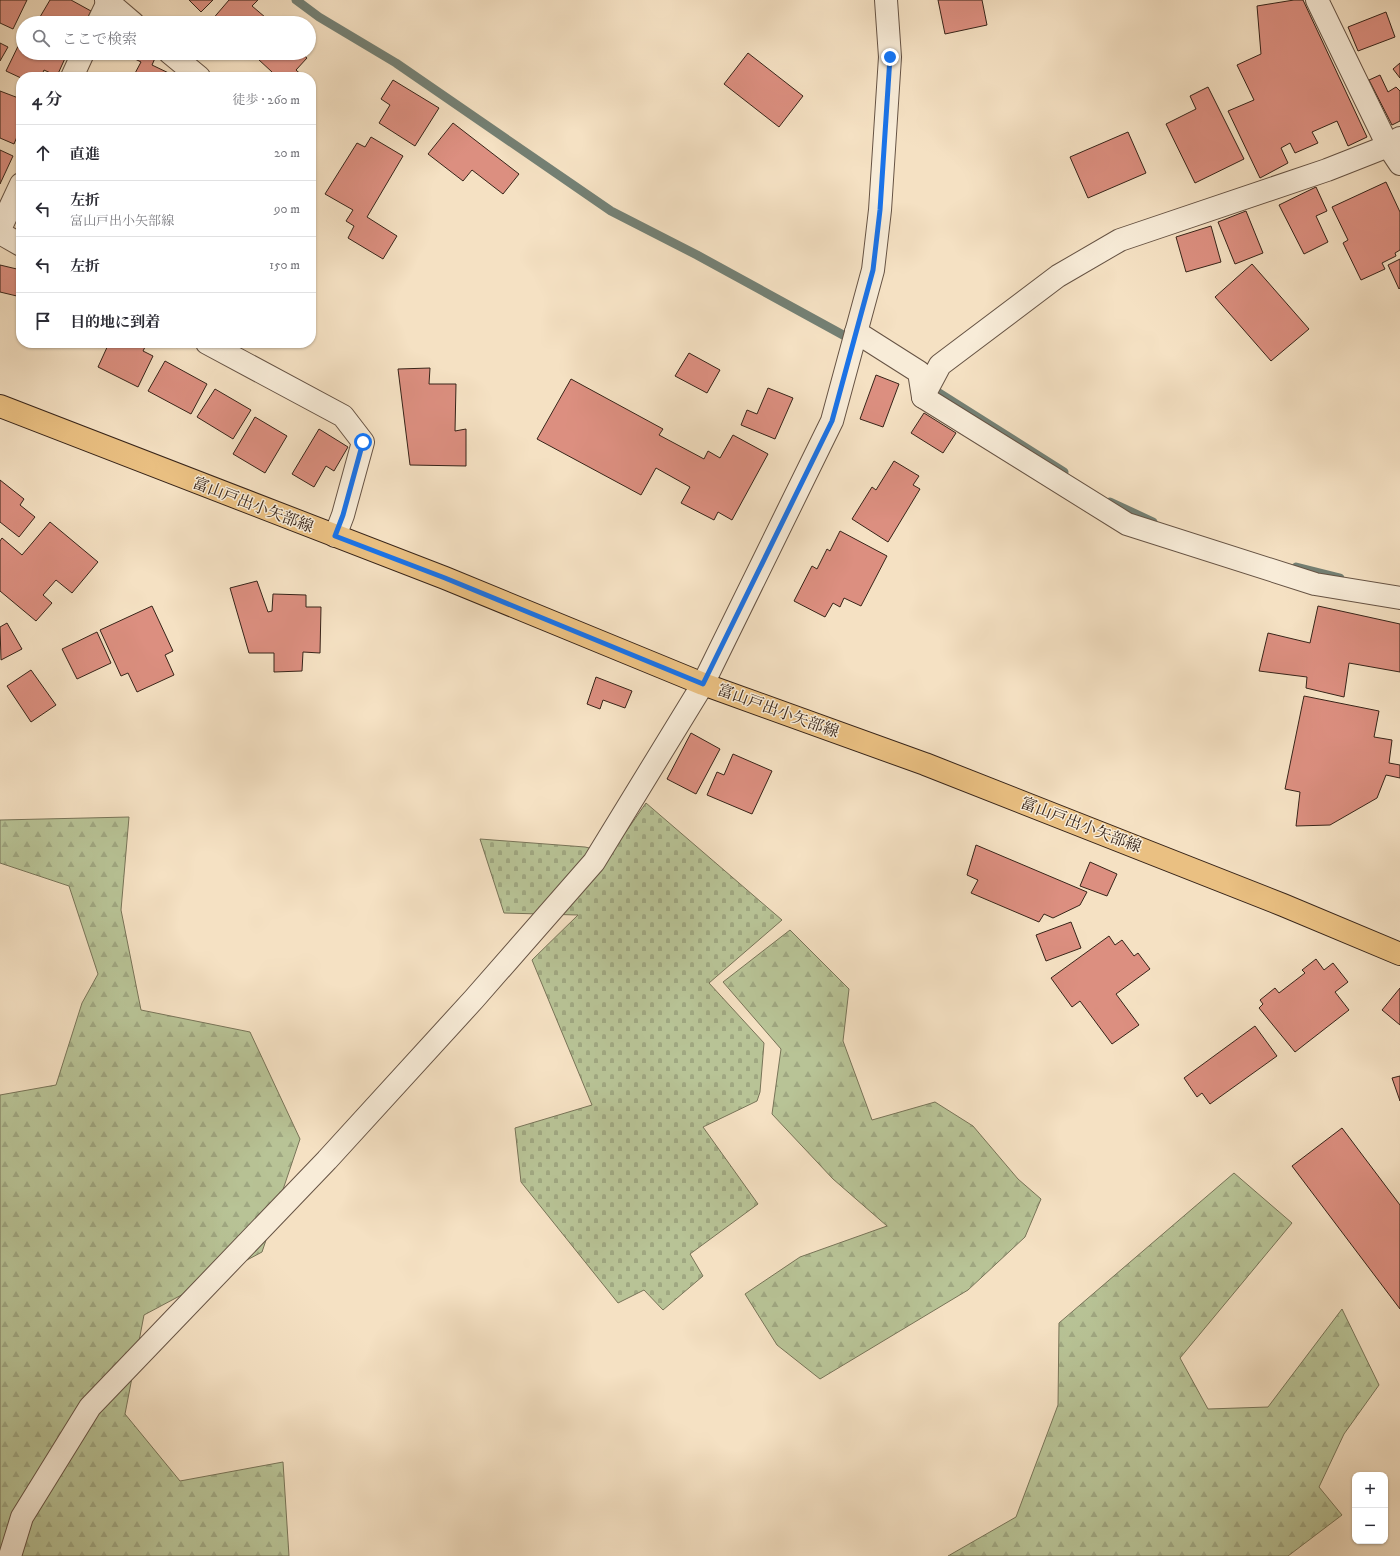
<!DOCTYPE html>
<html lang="ja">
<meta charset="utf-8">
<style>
:root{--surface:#fff;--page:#f2f2f3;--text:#2b2b33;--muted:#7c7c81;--line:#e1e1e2}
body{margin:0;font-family:"IM FELL DW Pica","Noto Serif JP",serif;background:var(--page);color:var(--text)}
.controls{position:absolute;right:12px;bottom:12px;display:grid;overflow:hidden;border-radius:8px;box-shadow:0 1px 3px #0004}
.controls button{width:36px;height:36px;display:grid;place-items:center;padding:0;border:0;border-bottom:1px solid var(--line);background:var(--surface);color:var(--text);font:20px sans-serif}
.stop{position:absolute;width:12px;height:12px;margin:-9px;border:3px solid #1a73e8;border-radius:50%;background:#fff}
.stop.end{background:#1a73e8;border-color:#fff;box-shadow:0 1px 4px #0008}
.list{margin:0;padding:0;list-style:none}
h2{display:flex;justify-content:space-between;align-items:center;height:52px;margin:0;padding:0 16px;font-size:17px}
h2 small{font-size:13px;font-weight:400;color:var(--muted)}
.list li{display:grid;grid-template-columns:26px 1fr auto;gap:12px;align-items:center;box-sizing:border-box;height:56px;padding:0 16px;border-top:1px solid var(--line)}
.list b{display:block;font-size:15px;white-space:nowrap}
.list p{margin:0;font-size:13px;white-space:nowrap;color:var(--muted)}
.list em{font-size:13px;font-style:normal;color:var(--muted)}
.icon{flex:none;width:22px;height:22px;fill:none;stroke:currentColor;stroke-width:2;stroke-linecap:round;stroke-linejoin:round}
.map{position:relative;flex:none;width:1400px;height:1556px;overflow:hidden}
.search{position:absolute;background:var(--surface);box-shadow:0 1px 3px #0004;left:16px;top:16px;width:300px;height:44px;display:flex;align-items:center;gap:10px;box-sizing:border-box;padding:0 14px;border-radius:22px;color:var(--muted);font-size:15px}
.panel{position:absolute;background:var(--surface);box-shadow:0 1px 3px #0004;left:16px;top:72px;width:300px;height:276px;border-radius:16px}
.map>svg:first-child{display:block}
.forest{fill:url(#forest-firs);stroke:#787458}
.cemetery{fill:url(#cemetery-stones);stroke:#787458}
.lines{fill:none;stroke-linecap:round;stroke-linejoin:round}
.stream{stroke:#748074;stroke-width:9}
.building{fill:#dc8f80;stroke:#372419}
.minor-casing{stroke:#665344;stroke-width:24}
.major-casing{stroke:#372419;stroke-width:24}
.minor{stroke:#f8ecd8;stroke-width:22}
.major{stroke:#eac082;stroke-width:22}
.route{stroke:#1a73e8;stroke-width:5}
.labels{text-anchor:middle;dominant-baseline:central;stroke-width:3;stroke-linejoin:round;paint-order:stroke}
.street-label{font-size:16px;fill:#372419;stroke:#f8ecd8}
</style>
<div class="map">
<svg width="1400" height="1556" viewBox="0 0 1400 1556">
<defs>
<pattern id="forest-firs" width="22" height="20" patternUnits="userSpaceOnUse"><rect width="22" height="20" fill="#b8c396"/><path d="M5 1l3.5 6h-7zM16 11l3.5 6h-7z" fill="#9fa781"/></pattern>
<pattern id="cemetery-stones" width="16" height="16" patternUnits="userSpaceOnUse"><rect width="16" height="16" fill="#b8c396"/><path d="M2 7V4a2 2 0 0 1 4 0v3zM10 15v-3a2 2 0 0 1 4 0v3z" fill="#9fa781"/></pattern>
</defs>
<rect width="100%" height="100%" fill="#f5e1c3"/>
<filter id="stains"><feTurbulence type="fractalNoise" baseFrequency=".005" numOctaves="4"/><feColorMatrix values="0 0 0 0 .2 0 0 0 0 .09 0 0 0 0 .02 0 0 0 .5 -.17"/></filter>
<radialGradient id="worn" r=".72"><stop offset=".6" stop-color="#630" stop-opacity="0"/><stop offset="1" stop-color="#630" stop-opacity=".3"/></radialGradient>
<!-- forest -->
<g class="forest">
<path d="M129 817 121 910 141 1010 250 1032 300 1139 262 1252 144 1315 125 1414 180 1481 283 1462 289 1556H0V1095L56 1085 82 1003 98 974 69 886 0 863V820Z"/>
<path d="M790 930 849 989 843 1041 872 1120 935 1102 973 1126 1018 1179 1041 1199 1025 1237 968 1290 820 1379 777 1345 745 1294 800 1257 887 1226 833 1179 772 1114 781 1049 723 982Z"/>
<path d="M1234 1173 1292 1223 1180 1358 1208 1409 1268 1407 1342 1309 1379 1385 1344 1434 1319 1487 1342 1515 1288 1556H948L1016 1517 1058 1405 1059 1323Z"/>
</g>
<!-- cemetery -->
<path class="cemetery" d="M646 803 782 920 709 983 764 1043 760 1092 757 1101 703 1127 758 1204 690 1254 703 1276 663 1310 644 1290 618 1303 521 1182 515 1128 592 1105 532 960 578 915 504 913 480 839 585 847 611 853Z"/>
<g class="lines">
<!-- stream -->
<g class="stream">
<path d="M296 0 319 17 396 63 611 211 697 255 854 341"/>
<path d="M928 386 1064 472"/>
<path d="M1110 502 1153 522"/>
<path d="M1296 567 1340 578"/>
</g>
</g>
<!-- building -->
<g class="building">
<path d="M0 0H27L13 29 0 23Z"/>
<path d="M50 0H71L91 11 85 23H40L37 22Z"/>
<path d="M189 0H213L201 12Z"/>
<path d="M229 0H258L252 6 272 23H213L211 21Z"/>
<path d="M938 0H982L987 25 945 34Z"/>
<path d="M1294 0H1303L1367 137 1348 146 1337 121 1312 132 1318 143 1295 153 1290 143 1281 148 1288 163 1260 178 1228 111 1254 100 1237 65 1261 54 1257 6Z"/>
<path d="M1386 12 1395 37 1358 51 1348 27Z"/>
<path d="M23 36V53L67 54 57 76 44 70 41 77 21 78 6 71Z"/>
<path d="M0 43 8 47 0 61Z"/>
<path d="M131 53H150L156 56 152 65 177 77H133L141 62 129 56Z"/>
<path d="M263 53H301L307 58 296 70 304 77H268L272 72 258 59Z"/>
<path d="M748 53 803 96 779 127 724 84Z"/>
<path d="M1400 63V78L1393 69Z"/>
<path d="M1380 75 1388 92 1396 87 1400 91V121L1392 125 1369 80Z"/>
<path d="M393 80 439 108 415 146 379 123 390 105 381 99Z"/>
<path d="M1208 87 1244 159 1195 183 1166 124 1196 109 1190 96Z"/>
<path d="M0 91 21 99V127L14 144 0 138Z"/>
<path d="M453 123 519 174 503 194 472 170 463 181 428 154Z"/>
<path d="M1128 132 1146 173 1088 198 1070 157Z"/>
<path d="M371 137 403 156 367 217 397 236 383 259 348 238 354 226 346 221 353 210 325 194 357 143 365 147Z"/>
<path d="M0 150 13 156 0 184Z"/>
<path d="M1386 182 1400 212V250L1395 253 1396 256 1382 263 1385 269 1361 280 1343 243 1348 240 1332 207Z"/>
<path d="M1316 187 1327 211 1316 216 1328 242 1304 254 1279 205Z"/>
<path d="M1246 211 1263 253 1235 264 1218 222Z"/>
<path d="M1211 226 1221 262 1186 272 1176 237Z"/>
<path d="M1400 259V288L1399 289 1388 265Z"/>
<path d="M1252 264 1309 329 1271 361 1215 297Z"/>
<path d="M0 265 21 270V297L0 292Z"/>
<path d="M109 343H147L143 351 153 356 138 387 98 367Z"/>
<path d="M689 353 720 370 707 393 675 376Z"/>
<path d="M165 361 207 384 191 414 148 391Z"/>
<path d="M430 368 429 384H456L455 431 466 429V466L410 465 398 369Z"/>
<path d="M876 375 899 384 883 427 860 419Z"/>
<path d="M571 379 663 429 659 435 704 459 708 451 720 458 733 435 768 454 732 520 718 512 714 520 681 503 690 487 656 468 641 495 537 439Z"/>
<path d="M768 388 793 398 775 439 741 425 747 410 757 414Z"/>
<path d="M215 389 251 410 233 439 197 417Z"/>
<path d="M924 413 956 433 943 453 911 433Z"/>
<path d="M255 417 287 436 265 473 233 454Z"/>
<path d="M319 429 348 447 334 471 326 466 314 487 292 474Z"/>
<path d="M894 461 919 476 913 485 920 489 888 542 852 519 872 487 876 490Z"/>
<path d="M0 480 24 499 20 505 35 517 19 537 0 522Z"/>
<path d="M50 522 98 562 72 593 56 580 43 595 52 603 36 621 0 591V541L2 538 22 555Z"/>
<path d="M840 531 887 556 861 606 844 598 840 607 833 603 825 617 794 601 812 566 817 569 827 549 830 551Z"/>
<path d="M257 581 268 612 272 611 273 594 306 595V607H321L320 653 303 652 302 671 274 672V653H249L230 588Z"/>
<path d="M152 606 173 651 165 655 174 675 137 692 128 673 121 676 100 630Z"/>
<path d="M1318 606 1400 624V672L1349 663 1344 697 1306 688 1307 677 1259 671 1268 633 1310 643Z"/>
<path d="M7 623 22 649 1 660 0 627Z"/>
<path d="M97 632 111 663 77 679 62 649Z"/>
<path d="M31 670 56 705 31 722 7 686Z"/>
<path d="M596 677 632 691 625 708 603 700 600 709 587 704Z"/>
<path d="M1304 696 1379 711 1374 737 1392 740 1389 763 1400 765V778L1386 775 1377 798 1330 825 1296 826 1300 792 1285 789Z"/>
<path d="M691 733 720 749 696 794 667 779Z"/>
<path d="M733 754 772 771 752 814 707 795 717 772 724 775Z"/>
<path d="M976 845 1087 892 1080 905 1053 918 1044 914 1039 922 971 893 978 880 967 875Z"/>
<path d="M1090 862 1117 874 1107 896 1080 886Z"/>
<path d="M1071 922 1081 948 1046 961 1036 935Z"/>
<path d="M1109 936 1115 945 1122 940 1134 956 1138 953 1150 969 1116 994 1139 1025 1112 1044 1080 1001 1072 1007 1051 978Z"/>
<path d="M1316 959 1324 970 1333 963 1348 982 1335 992 1349 1010 1295 1052 1259 1008 1263 1004 1260 1000 1275 988 1279 993 1305 973 1302 970Z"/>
<path d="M1400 988V1025L1382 1010Z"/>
<path d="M1255 1026 1277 1056 1210 1104 1202 1093 1197 1097 1184 1078Z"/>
<path d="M1400 1076V1101L1392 1078Z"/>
<path d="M1342 1128 1400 1205V1309L1292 1166Z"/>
</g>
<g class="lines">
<defs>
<g id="minor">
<path d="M106 0 133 23"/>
<path d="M1317 0 1388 146 1400 164"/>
<path d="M98 23 108 2"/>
<path d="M170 53 199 77"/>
<path d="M72 77 83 53"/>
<path d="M0 229 21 184"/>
<path d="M0 233 21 245"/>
<path d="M856 332 919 372 923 397 940 365 1058 276 1120 240 1327 170 1388 146 1400 138"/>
<path d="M207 343 343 416 363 442 343 515 335 536"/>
<path d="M923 397 1127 524 1315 584 1400 598"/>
<path d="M10 1556 22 1517 90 1407 327 1160 474 999 594 862 703 684 832 421 873 270 880 210 890 57 886 0"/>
</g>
<path id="major" d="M0 406 445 578 703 684 925 764 1283 905 1400 954"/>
</defs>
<!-- minor casing -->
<use href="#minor" class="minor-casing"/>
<!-- major casing -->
<use href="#major" class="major-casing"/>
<!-- minor -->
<use href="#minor" class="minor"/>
<!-- major -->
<use href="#major" class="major"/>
</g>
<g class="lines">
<!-- route -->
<path class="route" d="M363 442 343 515 335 536 445 578 703 684 832 421 873 270 880 210 890 57"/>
</g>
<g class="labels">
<!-- street labels -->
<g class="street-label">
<text transform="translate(253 505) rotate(21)">富山戸出小矢部線</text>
<text transform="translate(778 711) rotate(20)">富山戸出小矢部線</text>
<text transform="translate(1081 825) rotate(21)">富山戸出小矢部線</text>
</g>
</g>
<rect width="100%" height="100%" filter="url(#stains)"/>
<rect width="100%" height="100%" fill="url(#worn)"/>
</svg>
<div class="controls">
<button>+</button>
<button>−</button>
</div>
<div class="stop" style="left:363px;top:442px"></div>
<div class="stop end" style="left:890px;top:57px"></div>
<div class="search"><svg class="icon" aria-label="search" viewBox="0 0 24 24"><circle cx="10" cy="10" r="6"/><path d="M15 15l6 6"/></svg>ここで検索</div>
<section class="panel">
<h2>4 分<small>徒歩 · 260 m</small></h2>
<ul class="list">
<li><svg class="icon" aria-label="ahead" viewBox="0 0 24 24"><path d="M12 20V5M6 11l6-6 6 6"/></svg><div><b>直進</b></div><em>20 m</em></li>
<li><svg class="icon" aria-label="left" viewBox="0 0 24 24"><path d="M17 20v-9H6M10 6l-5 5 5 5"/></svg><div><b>左折</b><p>富山戸出小矢部線</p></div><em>90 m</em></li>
<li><svg class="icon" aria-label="left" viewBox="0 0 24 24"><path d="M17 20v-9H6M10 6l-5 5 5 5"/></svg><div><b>左折</b></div><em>150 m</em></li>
<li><svg class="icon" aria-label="arrive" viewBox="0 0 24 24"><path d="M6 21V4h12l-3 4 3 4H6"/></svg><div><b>目的地に到着</b></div></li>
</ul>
</section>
</div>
